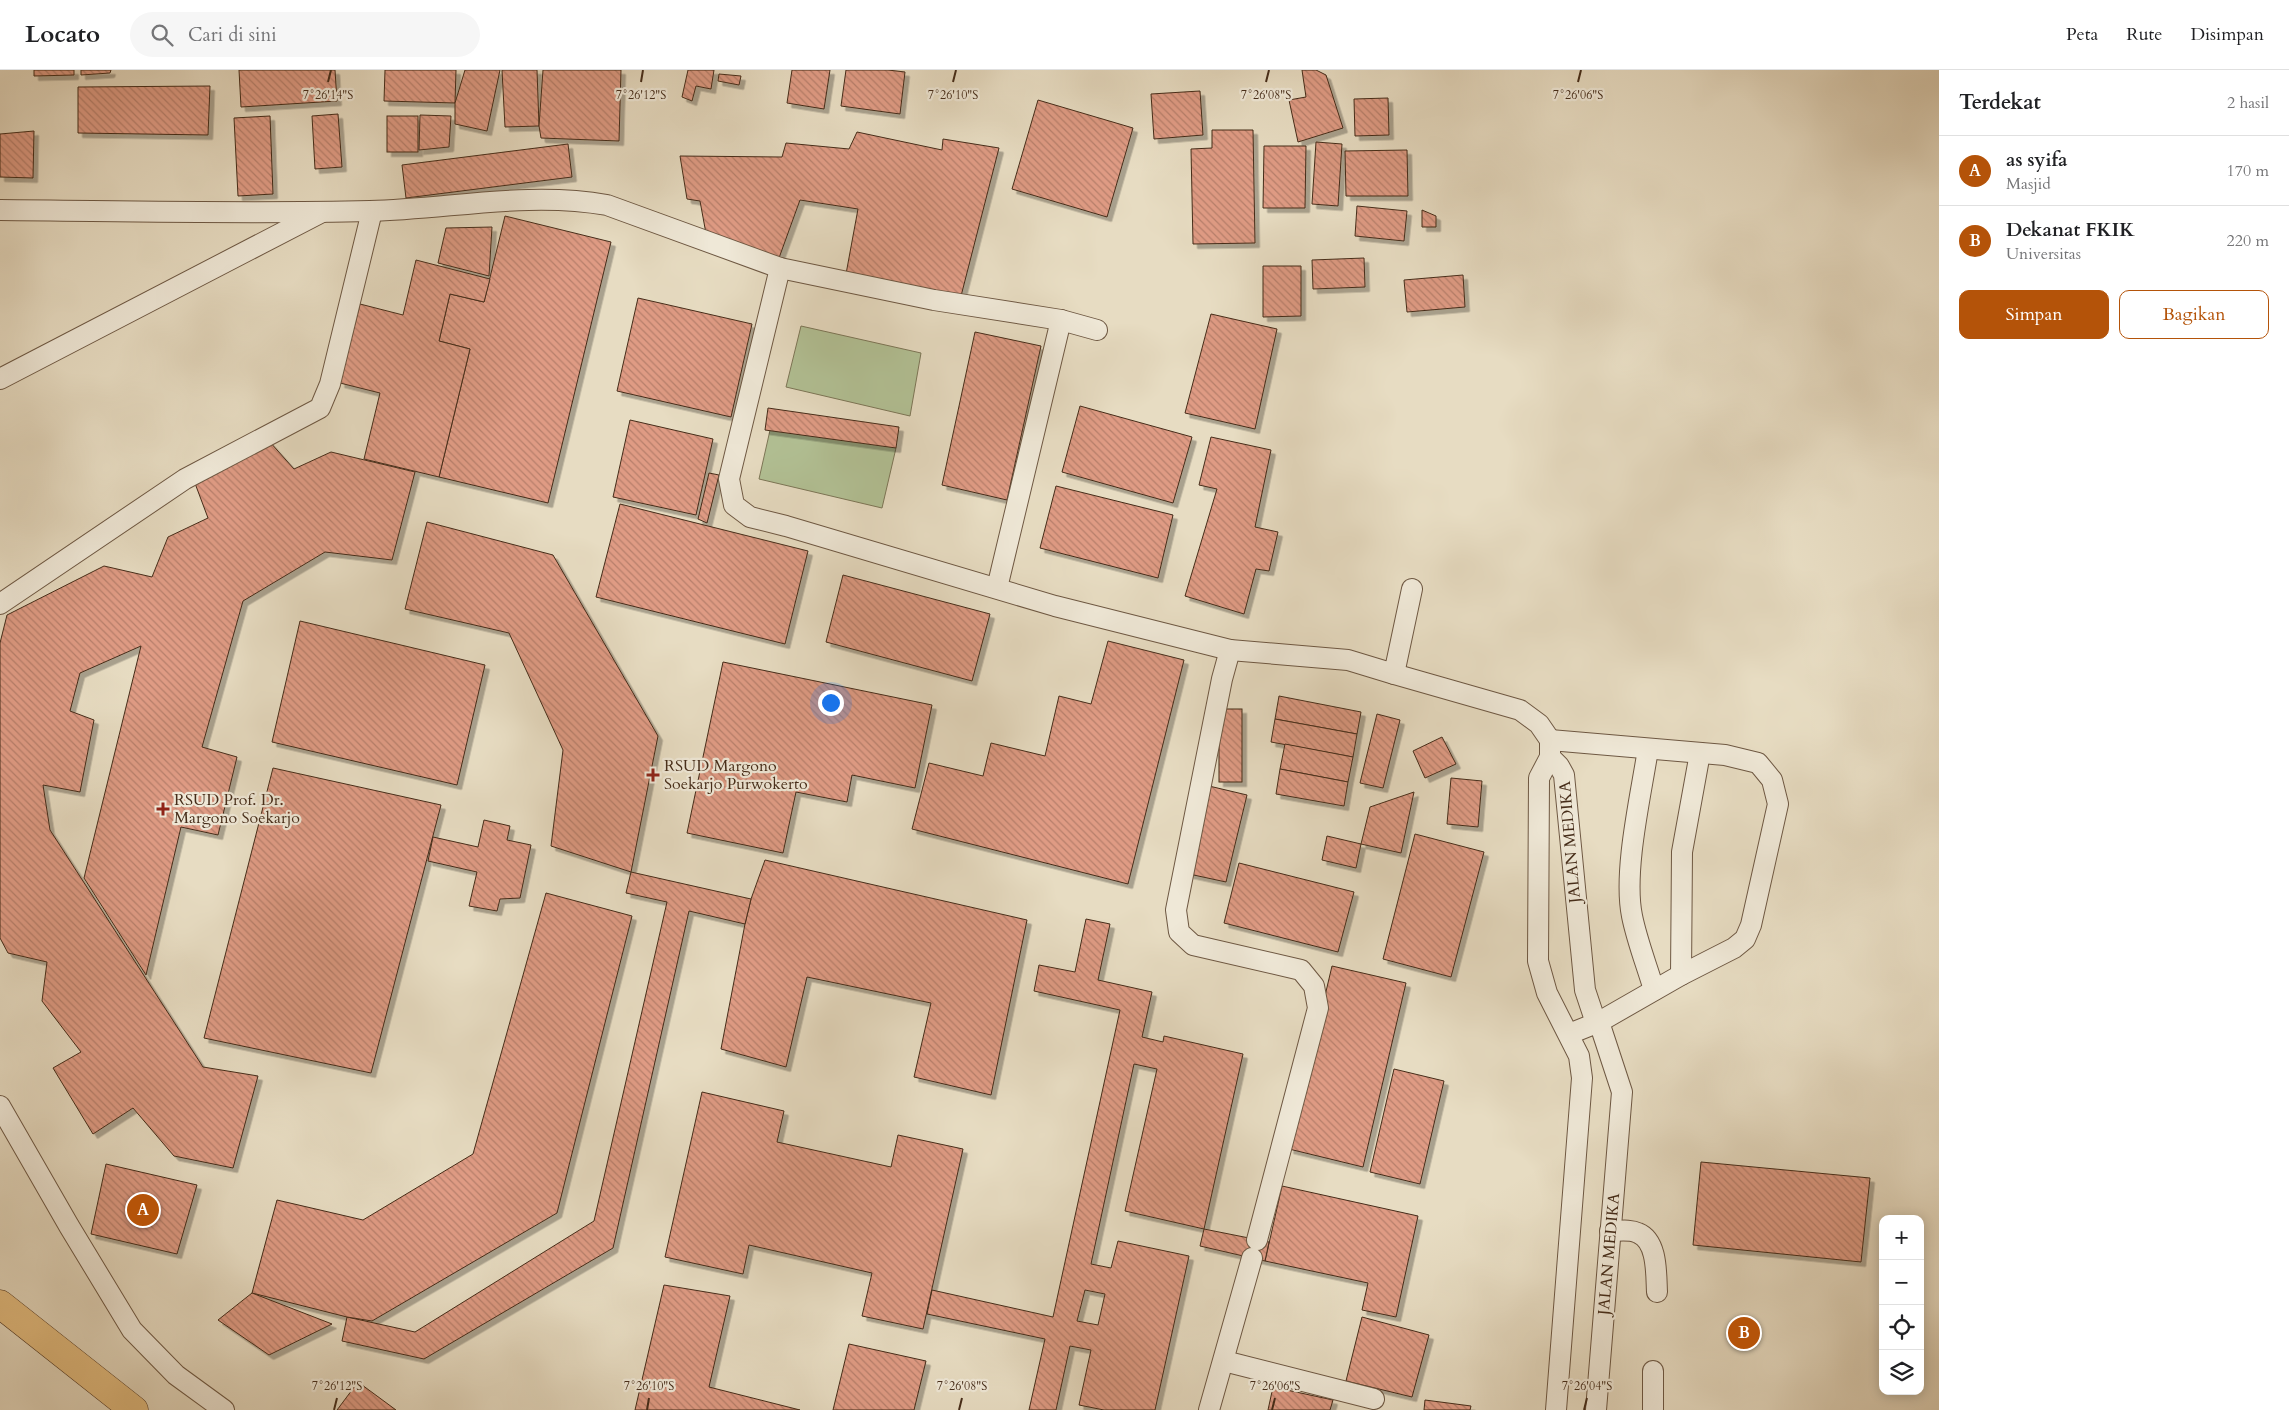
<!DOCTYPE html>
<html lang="id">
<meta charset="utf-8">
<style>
:root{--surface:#fff;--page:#f6f6f6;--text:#202124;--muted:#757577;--line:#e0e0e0;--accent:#b45309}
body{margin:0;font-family:Cardo,serif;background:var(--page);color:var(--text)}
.controls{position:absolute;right:15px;bottom:15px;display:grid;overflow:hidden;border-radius:10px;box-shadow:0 2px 12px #0003}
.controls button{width:45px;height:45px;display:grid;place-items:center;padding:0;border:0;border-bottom:1px solid var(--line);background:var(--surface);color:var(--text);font:25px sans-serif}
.you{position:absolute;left:830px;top:632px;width:18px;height:18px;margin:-12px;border:4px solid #fff;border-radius:50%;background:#1a73e8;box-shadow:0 0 0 8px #1a73e833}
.badge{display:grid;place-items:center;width:32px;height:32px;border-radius:50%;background:var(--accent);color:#fff;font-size:16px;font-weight:700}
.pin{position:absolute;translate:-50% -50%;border:2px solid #fff;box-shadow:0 1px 5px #0006}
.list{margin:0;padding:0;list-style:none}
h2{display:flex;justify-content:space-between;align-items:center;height:65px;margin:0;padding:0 20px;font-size:21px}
h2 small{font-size:16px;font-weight:400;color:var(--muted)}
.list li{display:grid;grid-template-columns:32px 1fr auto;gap:15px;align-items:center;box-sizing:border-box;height:70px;padding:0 20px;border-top:1px solid var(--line)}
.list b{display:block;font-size:19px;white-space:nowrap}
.list p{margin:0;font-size:16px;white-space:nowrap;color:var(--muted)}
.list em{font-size:16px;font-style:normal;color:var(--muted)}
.actions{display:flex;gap:10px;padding:15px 20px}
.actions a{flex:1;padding:11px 0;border:1px solid var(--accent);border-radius:10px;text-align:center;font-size:18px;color:var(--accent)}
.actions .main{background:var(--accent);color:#fff}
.icon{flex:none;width:28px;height:28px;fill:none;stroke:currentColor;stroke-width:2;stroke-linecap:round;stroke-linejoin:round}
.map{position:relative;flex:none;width:1939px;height:1340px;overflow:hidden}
header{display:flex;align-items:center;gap:30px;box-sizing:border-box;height:70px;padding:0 25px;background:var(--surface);border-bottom:1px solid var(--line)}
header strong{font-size:24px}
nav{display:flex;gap:28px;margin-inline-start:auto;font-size:18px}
.search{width:350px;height:45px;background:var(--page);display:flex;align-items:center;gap:12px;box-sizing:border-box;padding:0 18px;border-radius:28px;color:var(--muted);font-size:19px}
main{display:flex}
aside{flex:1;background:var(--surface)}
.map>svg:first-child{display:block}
.green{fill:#b2c195;stroke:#7c7657}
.building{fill:url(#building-back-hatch);stroke:#452c19;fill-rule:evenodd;filter:url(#shadow)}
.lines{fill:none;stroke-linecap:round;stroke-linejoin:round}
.service-casing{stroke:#6e5843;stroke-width:22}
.primary-casing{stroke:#452c19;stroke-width:29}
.service{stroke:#efe8d7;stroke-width:20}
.primary{stroke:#e4be81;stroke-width:28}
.ticks{fill:none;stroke:#452c19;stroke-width:2}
.poi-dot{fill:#8f2418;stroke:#efe8d7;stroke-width:2}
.labels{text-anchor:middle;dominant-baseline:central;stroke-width:4.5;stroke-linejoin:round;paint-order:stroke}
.poi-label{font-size:16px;fill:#452c19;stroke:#efe8d7;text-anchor:start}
.street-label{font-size:16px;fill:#452c19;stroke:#efe8d7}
.ticks-label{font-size:12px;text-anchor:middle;fill:#452c19;stroke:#efe8d7;stroke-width:4.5;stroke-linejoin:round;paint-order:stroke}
</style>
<header>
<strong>Locato</strong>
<div class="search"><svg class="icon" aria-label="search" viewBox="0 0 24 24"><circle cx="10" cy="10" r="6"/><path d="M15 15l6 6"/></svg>Cari di sini</div>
<nav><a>Peta</a><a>Rute</a><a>Disimpan</a></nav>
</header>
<main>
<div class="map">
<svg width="1939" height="1340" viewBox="0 0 1939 1340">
<defs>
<pattern id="building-back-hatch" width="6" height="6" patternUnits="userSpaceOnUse" patternTransform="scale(1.25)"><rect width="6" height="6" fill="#df9b84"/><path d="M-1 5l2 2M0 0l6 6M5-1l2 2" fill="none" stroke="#b77f6b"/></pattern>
<filter id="shadow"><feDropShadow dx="4.5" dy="4.5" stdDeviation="0" flood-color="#0004"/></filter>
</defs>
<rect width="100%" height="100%" fill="#e7dcc2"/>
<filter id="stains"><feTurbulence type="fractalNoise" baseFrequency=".004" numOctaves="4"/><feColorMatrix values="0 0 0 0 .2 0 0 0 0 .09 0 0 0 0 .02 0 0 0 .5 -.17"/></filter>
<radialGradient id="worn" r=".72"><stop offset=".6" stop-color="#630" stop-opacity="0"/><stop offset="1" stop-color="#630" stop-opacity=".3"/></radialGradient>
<!-- green -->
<g class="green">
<path d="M801 256 921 283 910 346 786 317Z"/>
<path d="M773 347 896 378 882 438 759 409Z"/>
</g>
<!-- building -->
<g class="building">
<path d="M34 0H74V5L34 6Z"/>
<path d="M81 0H111L110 3 81 5Z"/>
<path d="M239 0H335L337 31 241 37Z"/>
<path d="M385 0H456L455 33 384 31Z"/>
<path d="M465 0H500L487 61 455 54V33Z"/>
<path d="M502 0H537L539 56 505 57Z"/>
<path d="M543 0H621L619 71 541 68 539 56Z"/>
<path d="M688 0H714L711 19 696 16 692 31 682 27Z"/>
<path d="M792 0H830L824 39 787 33Z"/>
<path d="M846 0H888L905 2 900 44 841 36Z"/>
<path d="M1302 0H1316L1326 5 1343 58 1298 72 1289 30 1306 27Z"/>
<path d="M719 4 741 6 739 15 718 11Z"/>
<path d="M210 16 208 65 78 63V17Z"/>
<path d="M1200 21 1203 65 1154 69 1151 24Z"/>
<path d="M1388 28 1389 65 1355 66 1354 29Z"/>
<path d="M1038 30 1133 58 1107 147 1012 119Z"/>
<path d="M338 44 342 97 315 99 312 46Z"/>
<path d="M420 45 451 46 449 77 419 80Z"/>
<path d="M270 46 273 124 238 126 234 48Z"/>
<rect x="387" y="46" width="31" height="36"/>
<path d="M1212 60H1253L1255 173 1193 174 1191 79 1212 78Z"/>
<path d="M34 61 33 108 0 107V64Z"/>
<path d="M857 62 942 80 943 69 999 78 960 230 846 204 858 139 800 130 779 188 707 169 700 131 687 129 680 86 782 87 786 73 849 79Z"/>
<path d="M1316 72 1342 74 1338 136 1312 134Z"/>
<path d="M568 74 572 107 406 128 402 95Z"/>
<path d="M1264 76H1306L1305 138H1263Z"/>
<path d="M1407 80 1408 126H1346L1345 81Z"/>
<path d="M1357 136 1407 141 1404 171 1355 166Z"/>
<path d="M1422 140 1436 146V157H1422Z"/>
<path d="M505 146 611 172 548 433 439 407 470 279 439 271 450 224 484 232Z"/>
<path d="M492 157 489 206 438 193 446 158Z"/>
<path d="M1364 188 1365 217 1313 219 1312 190Z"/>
<path d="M416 190 490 209 484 232 450 224 439 271 470 279 439 407 364 389 380 323 340 313 360 234 403 245Z"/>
<path d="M1263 196H1301V246L1263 247Z"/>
<path d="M1463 205 1465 237 1407 242 1404 210Z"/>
<path d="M638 228 752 254 731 347 617 321Z"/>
<path d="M1211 244 1277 259 1255 359 1185 343Z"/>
<path d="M975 262 1041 276 1007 430 942 415Z"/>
<path d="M1080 336 1192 367 1173 433 1062 402Z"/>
<path d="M768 338 899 357 896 378 765 360Z"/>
<path d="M630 350 713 369 696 445 613 427Z"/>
<path d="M1211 367 1271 380 1255 457 1278 462 1269 501 1256 499 1244 544 1185 526 1217 419 1199 415Z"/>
<path d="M269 371 294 399 331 382 415 402 392 490 325 482 243 531 202 677 237 687 218 765 181 757 146 905 84 808 141 576 80 603 70 641 94 650 80 722 43 715 50 760 203 997 258 1006 233 1098 174 1086 133 1038 93 1064 53 998 81 982 42 931 47 892 8 883 0 868V573L7 545 104 496 152 507 168 467 208 448 193 408Z"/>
<path d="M709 403 719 405 707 453 698 449Z"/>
<path d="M1056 416 1173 445 1158 508 1040 478Z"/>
<path d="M620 434 808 481 785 574 596 527Z"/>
<path d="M427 452 553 485 658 666 631 802 551 776 563 680 509 563 405 539Z"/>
<path d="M843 505 990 544 972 611 826 572Z"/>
<path d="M300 551 485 595 457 715 272 672Z"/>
<path d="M1108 571 1184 590 1128 814 912 759 929 693 983 706 991 673 1045 686 1059 626 1091 634Z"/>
<path d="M723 592 932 635 915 718 852 705 847 732 796 722 783 783 687 763Z"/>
<path d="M1279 626 1361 642 1357 664 1275 649Z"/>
<rect x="1219" y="639" width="23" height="73"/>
<path d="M1377 644 1400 650 1383 718 1360 713Z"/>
<path d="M1275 649 1357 664 1353 687 1271 672Z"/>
<path d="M1442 667 1456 694 1425 708 1413 681Z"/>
<path d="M1285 674 1353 687 1348 712 1280 699Z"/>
<path d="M273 698 441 735 371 1003 204 968Z"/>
<path d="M1280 699 1348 712 1344 736 1276 724Z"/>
<path d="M1451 708 1482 711 1478 757 1447 754Z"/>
<path d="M1209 716 1247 725 1226 812 1189 804Z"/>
<path d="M1414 722 1401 783 1361 774 1370 737Z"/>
<path d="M484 750 510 756 507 770 531 775 520 828 500 829 497 841 469 836 477 802 428 791 433 767 478 777Z"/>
<path d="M1415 764 1484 782 1451 907 1383 889Z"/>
<path d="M1327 766 1361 774 1356 798 1322 790Z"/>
<path d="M765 790 1027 850 991 1025 914 1007 931 933 807 907 786 997 721 979 745 854 751 829Z"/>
<path d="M1239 793 1354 822 1338 882 1224 853Z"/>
<path d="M631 802 751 829 745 854 689 841 613 1178 424 1289 342 1271 347 1247 415 1262 594 1151 667 832 626 823Z"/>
<path d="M546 823 632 846 557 1143 372 1251 347 1247 252 1223 277 1130 363 1150 473 1084Z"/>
<path d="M1086 849 1110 854 1098 910 1152 922 1142 967 1163 972 1164 966 1243 984 1204 1159 1125 1141 1157 999 1134 994 1091 1194 1111 1198 1118 1171 1189 1186 1155 1340H1104L1079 1335 1091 1280 1070 1276 1056 1340H1029L1045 1269 927 1244 932 1220 1053 1247 1120 940 1034 921 1039 895 1075 902ZM1085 1220 1105 1224 1098 1255 1077 1251Z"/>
<path d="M1332 896 1406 913 1363 1097 1289 1079Z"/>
<path d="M1394 999 1444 1011 1420 1114 1370 1102Z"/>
<path d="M702 1022 784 1041 777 1072 891 1097 898 1065 963 1079 923 1259 862 1246 872 1203 749 1175 743 1204 665 1187Z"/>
<path d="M1701 1092 1870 1108 1861 1192 1693 1175Z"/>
<path d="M106 1094 197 1115 177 1184 91 1164Z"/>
<path d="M1282 1116 1418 1146 1396 1247 1362 1240 1368 1213 1265 1191Z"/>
<path d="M1204 1159 1269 1172 1265 1191 1200 1176Z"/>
<path d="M664 1215 730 1226 709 1317 800 1340H635Z"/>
<path d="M252 1223 332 1254 269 1285 218 1250Z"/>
<path d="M1362 1247 1429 1265 1412 1327 1346 1311Z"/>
<path d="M849 1274 926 1291 914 1340H833Z"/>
<path d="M358 1312 396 1340H337Z"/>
<path d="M1273 1317 1333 1330 1330 1340H1268Z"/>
<path d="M1425 1330 1471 1336 1470 1340H1424Z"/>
</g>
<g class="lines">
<defs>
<g id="service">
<path d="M0 140C123 141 247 144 370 141 450 139 528 121 607 135L780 198 934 230 1061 250 1097 260"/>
<path d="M780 198 729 409 734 435 750 447 786 456 1055 536 1230 580 1222 609 1176 840 1179 862 1193 875 1301 900 1314 916 1318 938 1257 1170"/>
<path d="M0 309 322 142"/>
<path d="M997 518 1061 250"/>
<path d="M0 534 185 409 320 338 330 314 372 141"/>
<path d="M1230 580 1348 590 1394 604 1412 519"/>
<path d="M1394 604 1520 640 1539 654 1550 670V687L1539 708 1538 891 1547 923 1579 986 1582 1008 1556 1340"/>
<path d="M1550 670 1725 685 1758 693 1772 710 1778 734 1751 855 1745 869 1734 878 1681 905 1599 952 1569 964"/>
<path d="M1648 679C1641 725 1623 801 1632 846 1637 871 1647 896 1654 920"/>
<path d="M1550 687 1559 696 1564 705 1585 920 1593 944 1599 952 1622 1022 1596 1340"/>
<path d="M1681 905 1682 782 1700 683"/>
<path d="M0 1036 69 1156 132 1260 176 1305 224 1340"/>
<path d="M1610 1161C1619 1161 1630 1159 1638 1163 1658 1171 1656 1205 1657 1222"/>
<path d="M1224 1291 1374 1329"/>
<path d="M1653 1301V1340"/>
<path d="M1209 1340 1252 1188"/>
</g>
<path id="primary" d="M0 1234 134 1340"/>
</defs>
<!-- service casing -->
<use href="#service" class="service-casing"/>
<!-- primary casing -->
<use href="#primary" class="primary-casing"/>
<!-- service -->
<use href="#service" class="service"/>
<!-- primary -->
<use href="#primary" class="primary"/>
</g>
<!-- ticks -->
<path class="ticks" d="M328 12 331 0M641 12 643 0M953 12 956 0M1266 12 1269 0M1578 12 1581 0M334 1340 337 1328M647 1340 649 1328M959 1340 962 1328M1272 1340 1275 1328M1584 1340 1587 1328"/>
<!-- markers -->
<g class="poi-dot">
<path d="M650.5 697.5h5v5h5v5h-5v5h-5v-5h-5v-5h5z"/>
<path d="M160.5 731.5h5v5h5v5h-5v5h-5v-5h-5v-5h5z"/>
</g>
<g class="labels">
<!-- poi labels -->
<g class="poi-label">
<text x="664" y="696">RSUD Margono<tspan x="664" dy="18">Soekarjo Purwokerto</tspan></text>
<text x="174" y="730">RSUD Prof. Dr.<tspan x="174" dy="18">Margono Soekarjo</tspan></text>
</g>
<!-- street labels -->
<g class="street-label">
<text transform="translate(1570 772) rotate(-95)">JALAN MEDIKA</text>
<text transform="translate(1609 1184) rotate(-85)">JALAN MEDIKA</text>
</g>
</g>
<g class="ticks-label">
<text x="328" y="29">7°26'14"S</text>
<text x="641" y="29">7°26'12"S</text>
<text x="953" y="29">7°26'10"S</text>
<text x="1266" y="29">7°26'08"S</text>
<text x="1578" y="29">7°26'06"S</text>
<text x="337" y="1320">7°26'12"S</text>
<text x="649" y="1320">7°26'10"S</text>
<text x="962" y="1320">7°26'08"S</text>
<text x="1275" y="1320">7°26'06"S</text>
<text x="1587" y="1320">7°26'04"S</text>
</g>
<rect width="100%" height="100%" filter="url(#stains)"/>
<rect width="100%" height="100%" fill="url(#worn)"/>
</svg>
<div class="controls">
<button>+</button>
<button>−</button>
<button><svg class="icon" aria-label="locate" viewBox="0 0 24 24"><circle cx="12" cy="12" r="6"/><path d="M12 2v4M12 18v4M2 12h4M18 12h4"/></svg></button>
<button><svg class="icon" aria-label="layers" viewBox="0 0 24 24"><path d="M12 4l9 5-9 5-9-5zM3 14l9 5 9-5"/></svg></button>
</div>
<div class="you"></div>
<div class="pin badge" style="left:143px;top:1140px">A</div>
<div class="pin badge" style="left:1744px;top:1263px">B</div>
</div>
<aside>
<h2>Terdekat<small>2 hasil</small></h2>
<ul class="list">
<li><span class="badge">A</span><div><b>as syifa</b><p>Masjid</p></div><em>170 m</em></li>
<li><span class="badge">B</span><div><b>Dekanat FKIK</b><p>Universitas</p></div><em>220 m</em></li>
</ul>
<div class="actions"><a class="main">Simpan</a><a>Bagikan</a></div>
</aside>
</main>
